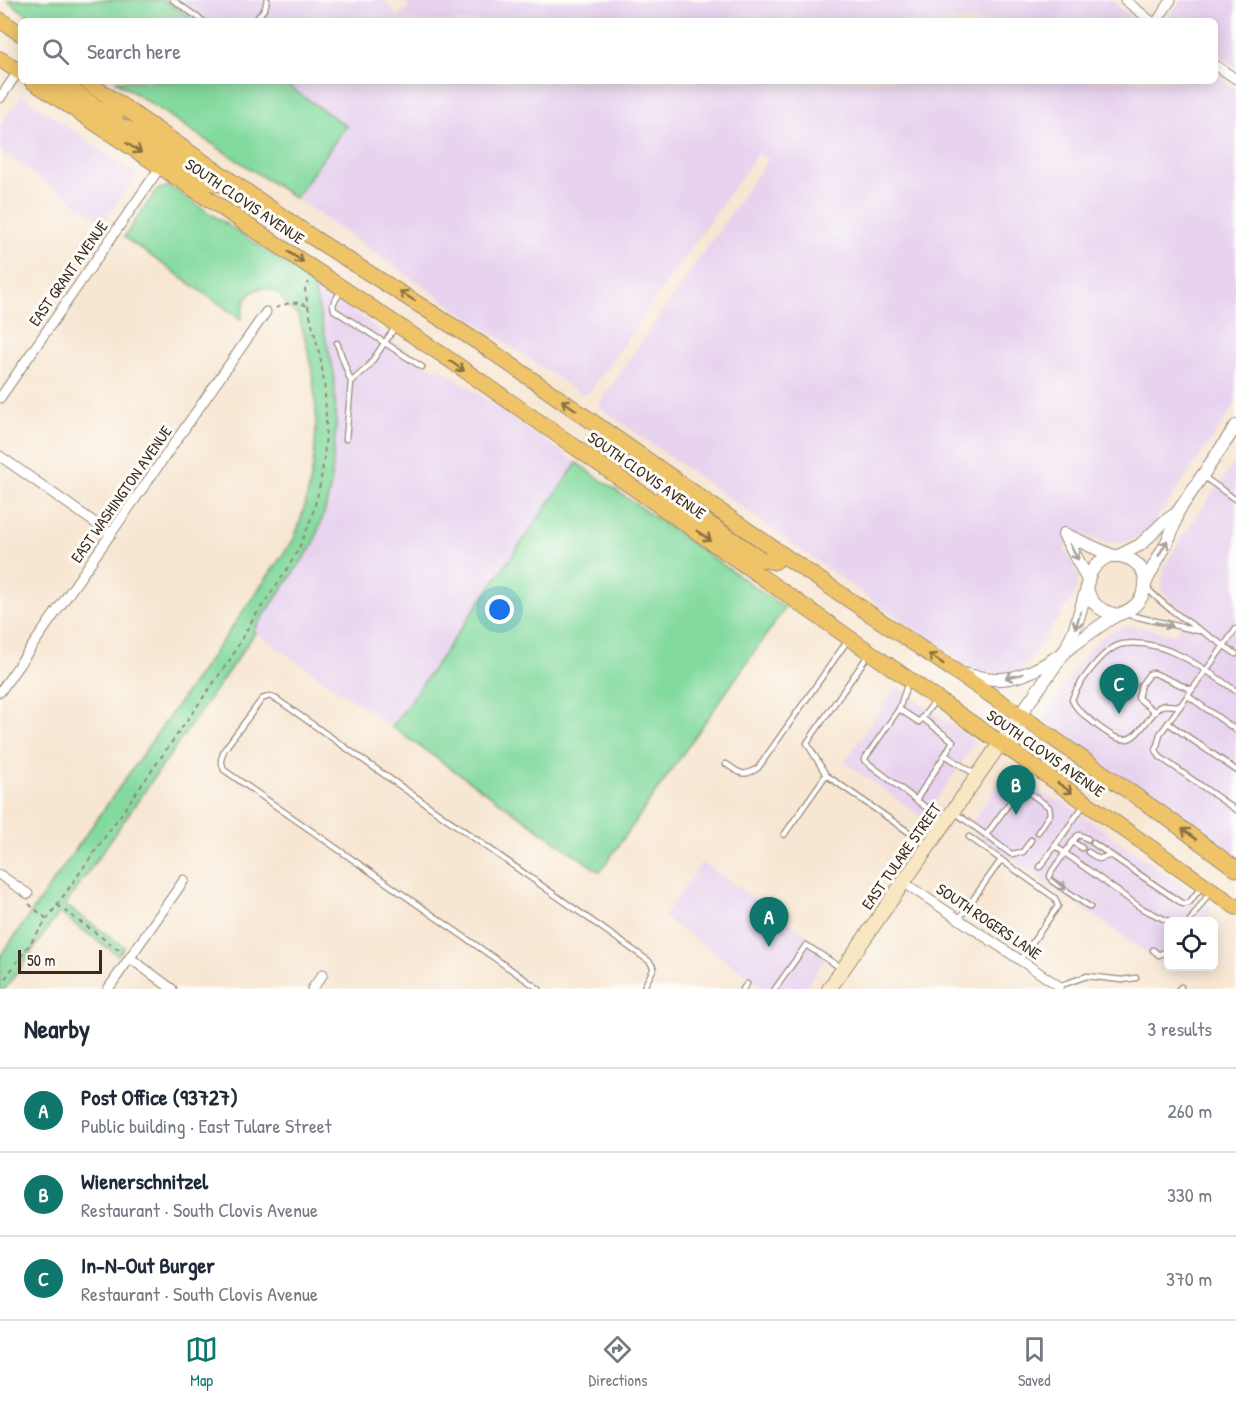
<!DOCTYPE html>
<meta charset="utf-8">
<style>
:root{--surface:#fff;--page:#f6f6f7;--text:#1f2937;--muted:#747a83;--line:#e0e1e3;--accent:#0f766e}
body{margin:0;font-family:"Patrick Hand",sans-serif;background:var(--page);color:var(--text)}
.controls{position:absolute;right:18px;bottom:18px;display:grid;overflow:hidden;border-radius:9px;box-shadow:0 3px 15px #0003}
.controls button{width:54px;height:54px;display:grid;place-items:center;padding:0;border:0;border-bottom:2px solid var(--line);background:var(--surface);color:var(--text);font:30px sans-serif}
.scale{position:absolute;left:18px;bottom:15px;width:84px;box-sizing:border-box;padding-left:6px;border:3px solid #3b2a1e;border-top:0;font-size:16px;line-height:21px;white-space:nowrap;color:#3b2a1e;-webkit-text-stroke:4px #fdfcf7;paint-order:stroke}
.you{position:absolute;left:500px;top:610px;width:21px;height:21px;margin:-15px;border:4px solid #fff;border-radius:50%;background:#1a73e8;box-shadow:0 0 0 9px #1a73e833}
.badge{display:grid;place-items:center;width:39px;height:39px;border-radius:50%;background:var(--accent);color:#fff;font-size:20px;font-weight:700}
.pin{position:absolute;translate:-50% -50px;filter:drop-shadow(0 2px 3px #0008)}
.pin::after{content:'';position:absolute;top:32px;width:21px;height:18px;background:inherit;clip-path:polygon(0 0,100% 0,50% 100%)}
.list{margin:0;padding:0;list-style:none}
h2{display:flex;justify-content:space-between;align-items:center;height:78px;margin:0;padding:0 24px;font-size:26px}
h2 small{font-size:20px;font-weight:400;color:var(--muted)}
.list li{display:grid;grid-template-columns:39px 1fr auto;gap:18px;align-items:center;box-sizing:border-box;height:84px;padding:0 24px;border-top:2px solid var(--line)}
.list b{display:block;font-size:22px;white-space:nowrap}
.list p{margin:0;font-size:20px;white-space:nowrap;color:var(--muted)}
.list em{font-size:20px;font-style:normal;color:var(--muted)}
.icon{flex:none;width:33px;height:33px;fill:none;stroke:currentColor;stroke-width:2;stroke-linecap:round;stroke-linejoin:round}
.map{position:relative;flex:none;width:1236px;height:989px;overflow:hidden}
.search{position:absolute;background:var(--surface);box-shadow:0 3px 15px #0003;left:18px;right:18px;top:18px;height:66px;display:flex;align-items:center;gap:15px;box-sizing:border-box;padding:0 21px;border-radius:9px;color:var(--muted);font-size:22px}
.sheet{height:330px;background:var(--surface)}
nav{display:flex;justify-content:space-around;align-items:center;box-sizing:border-box;height:84px;border-top:2px solid var(--line);background:var(--surface);font-size:16px;color:var(--muted)}
nav a{display:grid;justify-items:center;gap:3px}
nav .on{color:var(--accent)}
.map>svg:first-child{display:block}
.built{fill:#e7d2ef}
.green{fill:#83da9e;stroke:#5f825e;stroke-width:1.5}
.lines{fill:none;stroke-linecap:round;stroke-linejoin:round}
.service-casing{stroke:#998878;stroke-width:7}
.minor-casing{stroke:#998878;stroke-width:11}
.tertiary-casing{stroke:#998878;stroke-width:14}
.secondary-casing{stroke:#998878;stroke-width:16}
.primary-casing{stroke:#998878;stroke-width:17}
.path{stroke:#998878;stroke-width:2;stroke-dasharray:4.5 4.5;stroke-linecap:butt}
.service{stroke:#fff;stroke-width:4.5}
.minor{stroke:#fff;stroke-width:9}
.tertiary{stroke:#fff;stroke-width:12}
.secondary{stroke:#f9e7c3;stroke-width:14}
.primary{stroke:#efc469;stroke-width:15}
.oneway{stroke:#8c6f40}
.oneway2{stroke:#a79f9a}
.labels{text-anchor:middle;dominant-baseline:central;stroke-width:6;stroke-linejoin:round;paint-order:stroke}
.street-label{font-size:16px;fill:#3b2a1e;stroke:#fdfcf7}
</style>
<div class="map">
<svg width="1236" height="989" viewBox="0 0 1236 989">
<rect width="100%" height="100%" fill="#fdfcf7"/>
<filter id="ink" filterUnits="userSpaceOnUse"><feTurbulence type="fractalNoise" baseFrequency=".0167" numOctaves="2"/><feDisplacementMap in="SourceGraphic" scale="12" xChannelSelector="R" yChannelSelector="G"/><feConvolveMatrix kernelMatrix="1 2 1 2 8 2 1 2 1" color-interpolation-filters="sRGB"/></filter>
<filter id="wash" filterUnits="userSpaceOnUse"><feTurbulence type="fractalNoise" baseFrequency=".008" numOctaves="4" result="noise"/><feDisplacementMap in="SourceGraphic" scale="24" xChannelSelector="R" yChannelSelector="G"/><feGaussianBlur stdDeviation="1.35" result="paint"/><feColorMatrix in="noise" values="0 0 0 0 0 0 0 0 0 0 0 0 0 0 0 0 0 1.4 0 .05"/><feComposite in="paint" operator="in"/></filter>
<g filter="url(#wash)">
<rect width="100%" height="100%" fill="#f7e6d2"/>
<!-- built -->
<g class="built">
<path d="M164 0H385L397 16 409 7 404 0H1111L1137 21H195Z"/>
<path d="M1181 0H1236V67L1215 53V21H1172L1170 16Z"/>
<path d="M1215 75 1236 89V404L1161 513 1146 532 1126 542 1107 543 1077 533 1064 550 1073 562 1079 577 1074 596 1009 689 999 690 601 408 600 402 768 159 758 153 588 394 579 393 295 198 345 126 281 81H1215Z"/>
<path d="M22 95 136 175 103 222 0 151V126Z"/>
<path d="M312 281 435 370 438 366 577 463 392 727 253 631 313 545 325 510 331 485 329 348 318 311Z"/>
<path d="M1236 460V858L1053 732 1046 723 1047 710 1088 651 1100 638 1113 631 1132 625 1175 635 1186 612 1171 602 1162 589 1164 568 1180 540Z"/>
<path d="M897 686 972 740 973 746 924 818 844 762Z"/>
<path d="M1016 774 1055 801H1062L1213 907 1203 921 1168 922V966L1172 967 1170 969 968 828 1004 776Z"/>
<path d="M702 862 830 952 804 989H766L663 917Z"/>
</g>
<!-- green -->
<g class="green">
<path d="M7 0H164L195 21H36Z"/>
<path d="M116 81H281L346 126 295 198Z"/>
<path d="M169 186 312 281 334 373 336 425 331 485 325 510 313 545 253 631 255 633 65 905 124 947 118 955 59 913 5 989H0V957L294 539C322 466 323 388 298 315L293 310 287 308C283 295 274 288 260 288 245 294 243 304 241 319L124 237 157 190Z"/>
<path d="M577 463 785 608 600 872 392 727Z"/>
</g>
</g>
<g filter="url(#ink)">
<g class="lines">
<defs>
<g id="service">
<path d="M173 0 203 21"/>
<path d="M255 21 265 8 267 0"/>
<path d="M341 291 333 304 334 310 422 367"/>
<path d="M337 343 351 382"/>
<path d="M346 439 351 382 368 367 396 326"/>
<path d="M1204 477 1236 500"/>
<path d="M1146 587C1172 615 1205 632 1236 654"/>
<path d="M1125 614 1199 631"/>
<path d="M1236 629 1160 734 1156 750 1160 757 1236 810"/>
<path d="M869 654 807 743 826 775 926 844"/>
<path d="M908 682 899 709 919 722 935 701"/>
<path d="M1188 696 1236 730"/>
<path d="M1180 706 1164 705 1159 707C1133 735 1133 755 1094 723 1086 716 1076 710 1072 700 1075 689 1084 678 1091 669 1099 659 1111 646 1123 644 1164 638 1205 669 1236 691"/>
<path d="M899 709 864 760 916 800"/>
<path d="M1155 712 1138 698 1141 685 1149 674 1154 673 1192 690"/>
<path d="M922 718 953 741 945 755"/>
<path d="M1168 723 1236 770"/>
<path d="M726 764C740 773 742 778 758 768L848 640"/>
<path d="M1021 787 1049 807 1050 814 1038 832"/>
<path d="M954 812 986 835 1034 769"/>
<path d="M943 820 916 800 945 755 975 774"/>
<path d="M784 835 826 775"/>
<path d="M986 835 1011 854 1023 852 1031 840"/>
<path d="M969 837 1055 898 1058 906 1020 960"/>
<path d="M1088 839 1080 835 1077 836 1052 871 1050 876 1052 881 1090 907"/>
<path d="M1073 842 1082 848"/>
<path d="M1093 843 1183 904 1189 903 1202 886"/>
<path d="M1055 846 1141 908 1170 922"/>
<path d="M1088 852 1099 859 1111 855"/>
<path d="M1040 867 1084 805"/>
<path d="M959 919 1001 860"/>
<path d="M1189 922 1210 892"/>
<path d="M1153 950 1159 955 1168 950"/>
<path d="M1059 986 1087 976 1122 980 1136 978"/>
<path d="M539 989 224 770 221 760 224 750 262 699 270 696 278 700 649 961 654 968 643 989"/>
<path d="M743 989 747 984"/>
<path d="M775 989 806 945 841 968"/>
<path d="M1179 989 1181 987"/>
</g>
<g id="minor">
<path d="M1125 0 1151 21"/>
<path d="M1157 21 1171 0"/>
<path d="M1215 65 1236 79"/>
<path d="M0 98 18 72"/>
<path d="M0 398 161 166"/>
<path d="M0 456 111 534"/>
<path d="M0 692 266 312"/>
<path d="M0 875 28 894"/>
<path d="M903 882 1059 986"/>
<path d="M130 958 172 989"/>
<path d="M108 989 184 880"/>
<path d="M312 989 323 974"/>
</g>
<g id="tertiary">
<path d="M1109 556C1152 552 1159 603 1117 615 1110 613 1101 611 1095 604 1079 587 1090 565 1109 556Z"/>
<path d="M1118 556 1140 545 1164 522 1177 513 1236 426"/>
<path d="M1088 580 1064 534 1113 556"/>
<path d="M1146 582C1156 559 1173 538 1177 513"/>
<path d="M960 674C972 676 985 679 997 679 1041 680 1081 635 1117 615"/>
<path d="M1020 715 1064 653 1075 628 1087 588"/>
</g>
<path id="secondary" d="M829 989 1020 715"/>
<g id="primary">
<path d="M0 20 21 34"/>
<path d="M0 59 21 73"/>
<path d="M32 81 450 360 1236 907"/>
<path d="M59 81 99 109 116 115"/>
<path d="M86 81 312 237 484 346 783 555 1020 715 1173 822 1236 869"/>
<path d="M98 118 134 131 210 183 220 184 228 179"/>
<path d="M661 499 690 511 761 559 774 562 783 555"/>
</g>
</defs>
<!-- service casing -->
<use href="#service" class="service-casing"/>
<!-- minor casing -->
<use href="#minor" class="minor-casing"/>
<!-- tertiary casing -->
<use href="#tertiary" class="tertiary-casing"/>
<!-- secondary casing -->
<use href="#secondary" class="secondary-casing"/>
<!-- primary casing -->
<use href="#primary" class="primary-casing"/>
<!-- path -->
<g class="path">
<path d="M276 308C287 303 296 300 307 306"/>
<path d="M29 904 47 919"/>
<path d="M57 905 123 953"/>
<path d="M0 986 231 658C239 645 245 631 254 618 270 593 290 569 302 541 325 491 330 429 323 374 319 345 309 318 305 289L309 282"/>
</g>
<!-- service -->
<use href="#service" class="service"/>
<!-- minor -->
<use href="#minor" class="minor"/>
<!-- tertiary -->
<use href="#tertiary" class="tertiary"/>
<!-- secondary -->
<use href="#secondary" class="secondary"/>
<!-- primary -->
<use href="#primary" class="primary"/>
</g>
<!-- one-way arrows -->
<defs><path id="oneway-shaft" d="M-6 0H5M1.5-3L5.5 0L1.5 3" fill="none" stroke-width="1.6" stroke-linecap="round" stroke-linejoin="round" transform="scale(1.5)"/></defs>
<g class="oneway">
<use href="#oneway-shaft" transform="translate(134 148) rotate(33)"/>
<use href="#oneway-shaft" transform="translate(296 257) rotate(34)"/>
<use href="#oneway-shaft" transform="translate(407 296) rotate(-148)"/>
<use href="#oneway-shaft" transform="translate(457 366) rotate(35)"/>
<use href="#oneway-shaft" transform="translate(569 405) rotate(-145)"/>
<use href="#oneway-shaft" transform="translate(704 536) rotate(35)"/>
<use href="#oneway-shaft" transform="translate(936 659) rotate(-146)"/>
<use href="#oneway-shaft" transform="translate(1065 788) rotate(35)"/>
<use href="#oneway-shaft" transform="translate(1189 834) rotate(-143)"/>
</g>
<g class="oneway2">
<use href="#oneway-shaft" transform="translate(1163 548) rotate(-60)"/>
<use href="#oneway-shaft" transform="translate(1074 552) rotate(62)"/>
<use href="#oneway-shaft" transform="translate(1078 620) rotate(108)"/>
<use href="#oneway-shaft" transform="translate(1164 624) rotate(12)"/>
<use href="#oneway-shaft" transform="translate(1014 676) rotate(167)"/>
<use href="#oneway-shaft" transform="translate(1059 884) rotate(41)"/>
</g>
</g>
<g class="labels">
<!-- street labels -->
<g class="street-label">
<text transform="translate(245 201) rotate(34)">SOUTH CLOVIS AVENUE</text>
<text transform="translate(68 273) rotate(-55)">EAST GRANT AVENUE</text>
<text transform="translate(647 475) rotate(35)">SOUTH CLOVIS AVENUE</text>
<text transform="translate(121 494) rotate(-55)">EAST WASHINGTON AVENUE</text>
<text transform="translate(1046 753) rotate(35)">SOUTH CLOVIS AVENUE</text>
<text transform="translate(901 856) rotate(-55)">EAST TULARE STREET</text>
<text transform="translate(989 921) rotate(34)">SOUTH ROGERS LANE</text>
</g>
</g>
</svg>
<div class="controls">
<button><svg class="icon" aria-label="locate" viewBox="0 0 24 24"><circle cx="12" cy="12" r="6"/><path d="M12 2v4M12 18v4M2 12h4M18 12h4"/></svg></button>
</div>
<div class="scale">50 m</div>
<div class="you"></div>
<div class="pin badge" style="left:769px;top:947px">A</div>
<div class="pin badge" style="left:1016px;top:815px">B</div>
<div class="pin badge" style="left:1119px;top:714px">C</div>
<div class="search"><svg class="icon" aria-label="search" viewBox="0 0 24 24"><circle cx="10" cy="10" r="6"/><path d="M15 15l6 6"/></svg>Search here</div>
</div>
<section class="sheet">
<h2>Nearby<small>3 results</small></h2>
<ul class="list">
<li><span class="badge">A</span><div><b>Post Office (93727)</b><p>Public building · East Tulare Street</p></div><em>260 m</em></li>
<li><span class="badge">B</span><div><b>Wienerschnitzel</b><p>Restaurant · South Clovis Avenue</p></div><em>330 m</em></li>
<li><span class="badge">C</span><div><b>In-N-Out Burger</b><p>Restaurant · South Clovis Avenue</p></div><em>370 m</em></li>
</ul>
</section>
<nav>
<a class="on"><svg class="icon" aria-label="map" viewBox="0 0 24 24"><path d="M3 6l6-2 6 2 6-2v14l-6 2-6-2-6 2zM9 4v14M15 6v14"/></svg>Map</a>
<a><svg class="icon" aria-label="directions" viewBox="0 0 24 24"><path d="M12 3l9 9-9 9-9-9zM9 14v-3h6M13 9l2 2-2 2"/></svg>Directions</a>
<a><svg class="icon" aria-label="saved" viewBox="0 0 24 24"><path d="M7 4h10v16l-5-4-5 4z"/></svg>Saved</a>
</nav>
